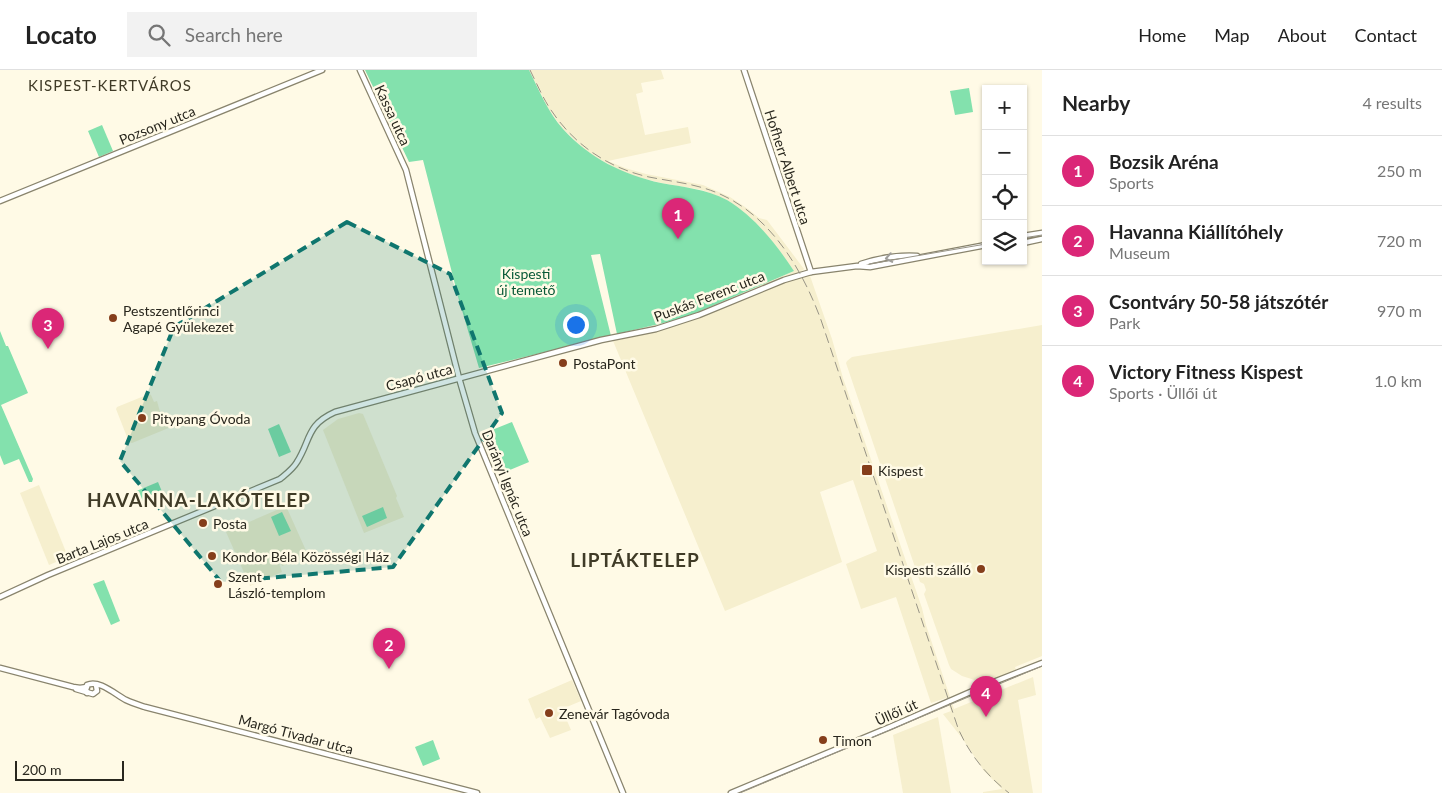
<!DOCTYPE html>
<meta charset="utf-8">
<style>
:root{--surface:#fff;--page:#f2f2f2;--text:#222;--muted:#767676;--line:#e0e0e0;--accent:#db2777}
body{margin:0;font-family:Lato,sans-serif;background:var(--page);color:var(--text)}
.controls{position:absolute;right:15px;top:15px;display:grid;overflow:hidden;border-radius:0px;box-shadow:0 1px 4px #0004}
.controls button{width:45px;height:45px;display:grid;place-items:center;padding:0;border:0;border-bottom:1px solid var(--line);background:var(--surface);color:var(--text);font:25px sans-serif}
.scale{position:absolute;left:15px;bottom:12px;width:109px;box-sizing:border-box;padding-left:5px;border:2px solid #29271e;border-top:0;font-size:14px;line-height:18px;white-space:nowrap;color:#29271e;-webkit-text-stroke:4px #fffae6;paint-order:stroke}
.you{position:absolute;left:575px;top:254px;width:18px;height:18px;margin:-12px;border:4px solid #fff;border-radius:50%;background:#1a73e8;box-shadow:0 0 0 8px #1a73e833}
.badge{display:grid;place-items:center;width:32px;height:32px;border-radius:50%;background:var(--accent);color:#fff;font-size:16px;font-weight:700}
.pin{position:absolute;translate:-50% -41px;filter:drop-shadow(0 1px 2px #0008)}
.pin::after{content:'';position:absolute;top:26px;width:18px;height:15px;background:inherit;clip-path:polygon(0 0,100% 0,50% 100%)}
.list{margin:0;padding:0;list-style:none}
h2{display:flex;justify-content:space-between;align-items:center;height:65px;margin:0;padding:0 20px;font-size:21px}
h2 small{font-size:16px;font-weight:400;color:var(--muted)}
.list li{display:grid;grid-template-columns:32px 1fr auto;gap:15px;align-items:center;box-sizing:border-box;height:70px;padding:0 20px;border-top:1px solid var(--line)}
.list b{display:block;font-size:19px;white-space:nowrap}
.list p{margin:0;font-size:16px;white-space:nowrap;color:var(--muted)}
.list em{font-size:16px;font-style:normal;color:var(--muted)}
.icon{flex:none;width:28px;height:28px;fill:none;stroke:currentColor;stroke-width:2;stroke-linecap:round;stroke-linejoin:round}
.map{position:relative;flex:none;width:1042px;height:723px;overflow:hidden}
header{display:flex;align-items:center;gap:30px;box-sizing:border-box;height:70px;padding:0 25px;background:var(--surface);border-bottom:1px solid var(--line)}
header strong{font-size:24px}
nav{display:flex;gap:28px;margin-inline-start:auto;font-size:18px}
.search{width:350px;height:45px;background:var(--page);display:flex;align-items:center;gap:12px;box-sizing:border-box;padding:0 18px;border-radius:0px;color:var(--muted);font-size:19px}
main{display:flex}
aside{flex:1;background:var(--surface)}
.map>svg:first-child{display:block}
.built{fill:#f6efce}
.green{fill:#83e1ad}
.lines{fill:none;stroke-linecap:round;stroke-linejoin:round}
.secondary-casing{stroke:#89846d;stroke-width:7}
.secondary{stroke:#fff;stroke-width:4.5}
.tram{stroke:#989486;stroke-width:1}
.rail{stroke:#989486;stroke-width:1;stroke-dasharray:10 5;stroke-linecap:butt}
.oneway{stroke:#9f9e9a}
.marked{fill:#0f766e;fill-opacity:0.2;stroke:#0f766e;stroke-width:4;stroke-dasharray:10 6;stroke-linejoin:round}
.poi-dot{fill:#853e1b;stroke:#fffae6;stroke-width:2}
.labels{text-anchor:middle;dominant-baseline:central;stroke-width:5;stroke-linejoin:round;paint-order:stroke}
.street-label{font-size:14px;fill:#29271e;stroke:#fffae6}
.park-label{font-size:14px;fill:#085937;stroke:#fffae6}
.poi-label{font-size:14px;fill:#29271e;stroke:#fffae6;text-anchor:start}
.neighbourhood-label{font-size:15px;letter-spacing:1px;fill:#403b27;stroke:#fffae6}
.district-label{font-size:19px;font-weight:bold;letter-spacing:1px;fill:#403b27;stroke:#fffae6}
</style>
<header>
<strong>Locato</strong>
<div class="search"><svg class="icon" aria-label="search" viewBox="0 0 24 24"><circle cx="10" cy="10" r="6"/><path d="M15 15l6 6"/></svg>Search here</div>
<nav><a>Home</a><a>Map</a><a>About</a><a>Contact</a></nav>
</header>
<main>
<div class="map">
<svg width="1042" height="723" viewBox="0 0 1042 723">
<rect width="100%" height="100%" fill="#fffae6"/>
<!-- built -->
<g class="built">
<path d="M529 0H661L664 9 641 13 643 22 636 24 645 65 688 57 691 73 608 91 625 98 646 104 703 115 730 127 748 139 759 148 767 150 804 199 801 202 803 205 809 203 832 269 843 308 922 538 926 555 954 639 1033 607 1036 625 1018 630 1033 723H983V722L1002 719 984 701 962 668 943 644 951 641 946 628 931 633 896 527 861 539 846 494 877 481 853 410 820 422 842 492 725 541 611 266 684 248 794 201 775 175 760 157 745 143 727 130 702 120 661 113 629 105 597 88 584 79 563 59 557 51 548 38Z"/>
<path d="M1042 255V586L1015 597 1016 600 987 612H981L962 606 951 599 949 595 924 524 926 520 924 514 920 512 846 293 847 291 852 287Z"/>
<path d="M149 324 151 325 154 332 157 331 160 342 163 341 165 348 163 349 164 352 168 350 171 357 132 373 129 372 116 339 117 337Z"/>
<path d="M359 343 363 344 397 426 396 428 404 447 364 463 323 360 338 349Z"/>
<path d="M39 415 68 487 49 495 20 423Z"/>
<path d="M286 436 308 485 282 496 281 493H279L282 502 250 516 226 462Z"/>
<path d="M572 610 581 631 562 639 571 660 550 668 540 647 536 649 528 629Z"/>
<path d="M938 647 951 723H903L893 665Z"/>
</g>
<!-- green -->
<g class="green">
<path d="M365 0H529C539 20 548 42 563 59 589 88 624 105 661 113 683 117 706 119 727 130 755 147 776 174 794 201L684 248 617 264 600 184 591 185 611 266 479 298 459 230 423 90 409 92Z"/>
<path d="M969 18 973 42 955 45 950 21Z"/>
<path d="M102 55 113 81 99 87 88 61Z"/>
<path d="M0 261 6 276H8L28 323 1 335 33 409 32 412H29L19 389 4 395 0 385Z"/>
<path d="M512 352 529 392 498 405 486 376 496 371 492 360Z"/>
<path d="M279 354 291 382 279 387 268 359Z"/>
<path d="M158 412 163 424 139 433 134 422Z"/>
<path d="M383 437 387 448 367 457 362 446Z"/>
<path d="M282 442 291 461 279 466 271 447Z"/>
<path d="M104 510 120 551 111 555 93 514Z"/>
<path d="M433 670 440 689 423 696 415 677Z"/>
</g>
<g class="lines">
<defs>
<g id="secondary">
<path d="M360 0 406 100 459 308 475 363 623 723"/>
<path d="M744 0 811 202"/>
<path d="M0 131 322 0"/>
<path d="M1023 166 1042 163"/>
<path d="M1023 173 1042 169"/>
<path d="M861 194C879 188 899 185 917 186"/>
<path d="M0 527 48 505 280 409C286 404 293 399 297 392 311 370 306 355 335 342L601 270 656 259 699 245 784 210 811 202 857 196 870 197 986 175"/>
<path d="M0 598 73 617 80 618 87 617"/>
<path d="M76 619 93 624 97 621 96 615"/>
<path d="M87 623 86 619 87 615C99 609 116 625 126 630 132 633 139 635 145 637L477 723"/>
<path d="M731 723 890 657 991 613 1042 593"/>
</g>
</defs>
<!-- secondary casing -->
<use href="#secondary" class="secondary-casing"/>
<!-- secondary -->
<use href="#secondary" class="secondary"/>
<!-- tram -->
<g class="tram">
<path d="M1023 168 1042 165"/>
<path d="M869 194 986 174"/>
<path d="M740 723 1042 596"/>
</g>
<!-- rail -->
<path class="rail" d="M530 0C536 12 542 26 549 37 572 73 607 98 649 107 674 112 699 114 722 125 772 148 803 201 821 250L958 658C969 684 987 706 1009 723"/>
</g>
<!-- one-way arrows -->
<defs><path id="oneway-chevron" d="M-2-3.5L2.5 0L-2 3.5" fill="none" stroke-width="1.6" stroke-linecap="round" stroke-linejoin="round" transform="scale(1.25)"/></defs>
<use class="oneway" href="#oneway-chevron" transform="translate(889 188) rotate(170)"/>
<!-- marked area -->
<path class="marked" d="M347 152 450 204 502 343 393 497 221 512 120 391 174 257Z"/>
<!-- markers -->
<g class="poi-dot">
<circle cx="113" cy="248" r="5"/>
<circle cx="563" cy="293" r="5"/>
<circle cx="142" cy="348" r="5"/>
<rect x="861" y="394" width="12" height="12" rx="2.5"/>
<circle cx="203" cy="453" r="5"/>
<circle cx="212" cy="486" r="5"/>
<circle cx="981" cy="499" r="5"/>
<circle cx="218" cy="514" r="5"/>
<circle cx="549" cy="643" r="5"/>
<circle cx="823" cy="670" r="5"/>
</g>
<g class="labels">
<!-- street labels -->
<g class="street-label">
<text transform="translate(393 45) rotate(65)">Kassa utca</text>
<text transform="translate(157 55) rotate(-22)">Pozsony utca</text>
<text transform="translate(788 97) rotate(72)">Hofherr Albert utca</text>
<text transform="translate(709 226) rotate(-21)">Puskás Ferenc utca</text>
<text transform="translate(419 307) rotate(-15)">Csapó utca</text>
<text transform="translate(508 413) rotate(68)">Darányi Ignác utca</text>
<text transform="translate(102 471) rotate(-22)">Barta Lajos utca</text>
<text transform="translate(896 642) rotate(-24)">Üllői út</text>
<text transform="translate(296 664) rotate(15)">Margó Tivadar utca</text>
</g>
<!-- park labels -->
<g class="park-label">
<text x="526" y="203">Kispesti<tspan x="526" dy="16">új temető</tspan></text>
</g>
<!-- poi labels -->
<g class="poi-label">
<text x="123" y="240">Pestszentlőrinci<tspan x="123" dy="16">Agapé Gyülekezet</tspan></text>
<text x="573" y="293">PostaPont</text>
<text x="152" y="348">Pitypang Óvoda</text>
<text x="878" y="400">Kispest</text>
<text x="213" y="453">Posta</text>
<text x="222" y="486">Kondor Béla Közösségi Ház</text>
<text x="971" y="499" text-anchor="end">Kispesti szálló</text>
<text x="228" y="506">Szent<tspan x="228" dy="16">László-templom</tspan></text>
<text x="559" y="643">Zenevár Tagóvoda</text>
<text x="833" y="670">Timon</text>
</g>
<!-- neighbourhood labels -->
<g class="neighbourhood-label">
<text x="110" y="15">KISPEST-KERTVÁROS</text>
</g>
<!-- district labels -->
<g class="district-label">
<text x="199" y="429">HAVANNA-LAKÓTELEP</text>
<text x="635" y="489">LIPTÁKTELEP</text>
</g>
</g>
</svg>
<div class="controls">
<button>+</button>
<button>−</button>
<button><svg class="icon" aria-label="locate" viewBox="0 0 24 24"><circle cx="12" cy="12" r="6"/><path d="M12 2v4M12 18v4M2 12h4M18 12h4"/></svg></button>
<button><svg class="icon" aria-label="layers" viewBox="0 0 24 24"><path d="M12 4l9 5-9 5-9-5zM3 14l9 5 9-5"/></svg></button>
</div>
<div class="scale">200 m</div>
<div class="you"></div>
<div class="pin badge" style="left:678px;top:169px">1</div>
<div class="pin badge" style="left:389px;top:599px">2</div>
<div class="pin badge" style="left:48px;top:279px">3</div>
<div class="pin badge" style="left:986px;top:647px">4</div>
</div>
<aside>
<h2>Nearby<small>4 results</small></h2>
<ul class="list">
<li><span class="badge">1</span><div><b>Bozsik Aréna</b><p>Sports</p></div><em>250 m</em></li>
<li><span class="badge">2</span><div><b>Havanna Kiállítóhely</b><p>Museum</p></div><em>720 m</em></li>
<li><span class="badge">3</span><div><b>Csontváry 50-58 játszótér</b><p>Park</p></div><em>970 m</em></li>
<li><span class="badge">4</span><div><b>Victory Fitness Kispest</b><p>Sports · Üllői út</p></div><em>1.0 km</em></li>
</ul>
</aside>
</main>
